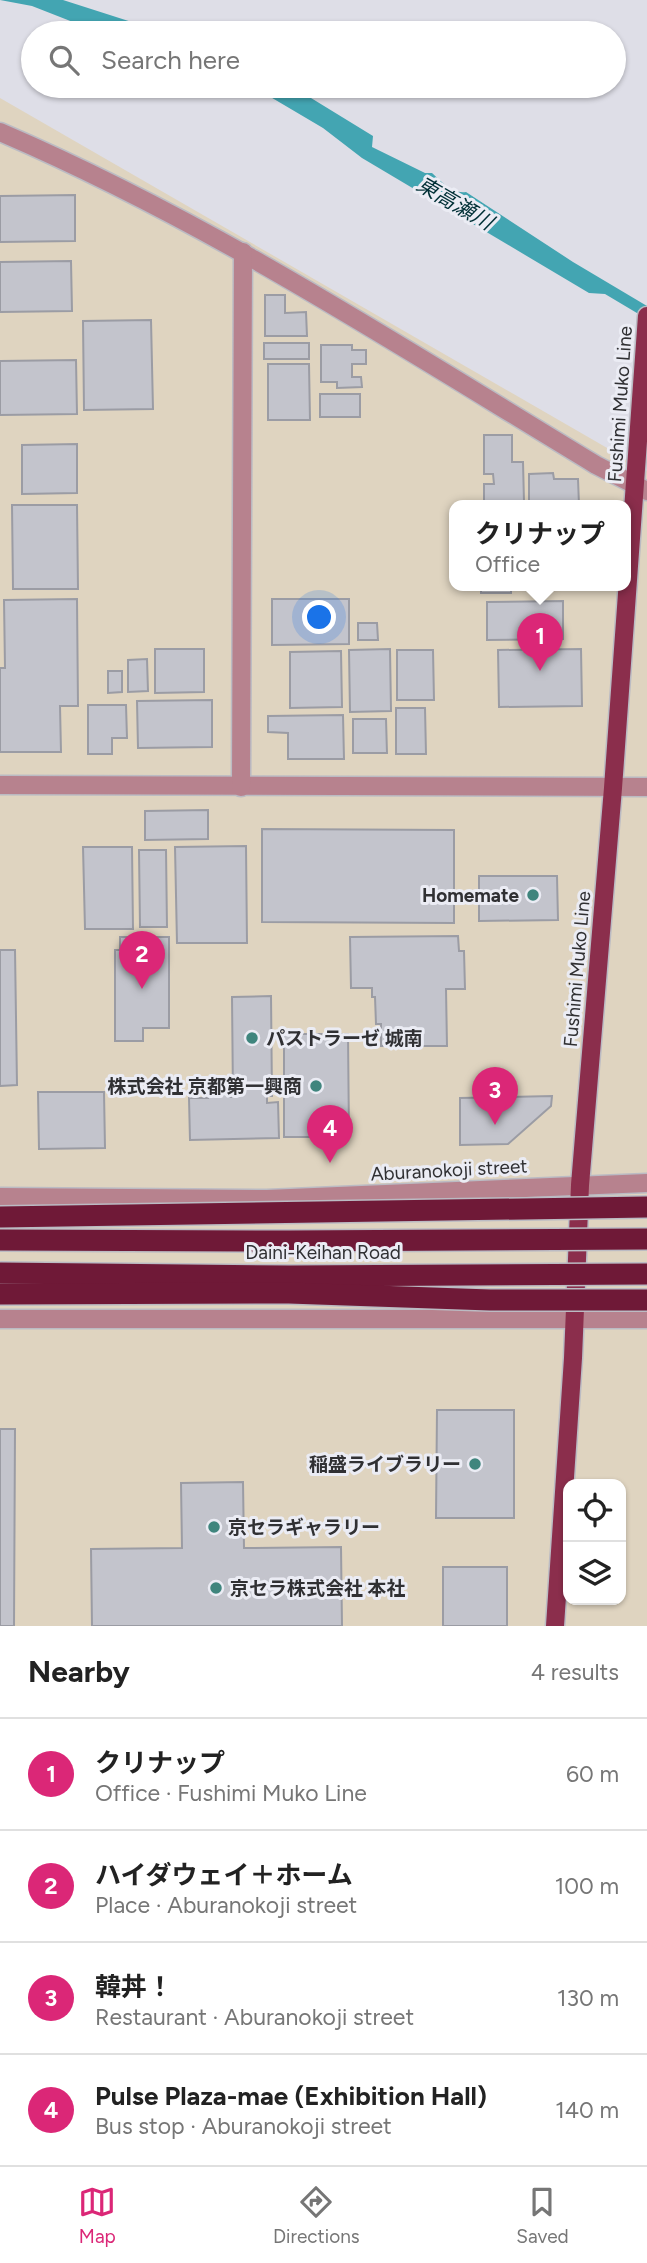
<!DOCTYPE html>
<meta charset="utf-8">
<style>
:root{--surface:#fff;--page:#f6f6f6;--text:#222;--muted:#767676;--line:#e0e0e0;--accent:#db2777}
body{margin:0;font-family:Figtree,"Noto Sans JP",sans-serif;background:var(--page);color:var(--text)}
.controls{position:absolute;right:21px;bottom:21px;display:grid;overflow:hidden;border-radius:14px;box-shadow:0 2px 5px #0004}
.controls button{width:63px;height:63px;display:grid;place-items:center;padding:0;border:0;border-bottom:2px solid var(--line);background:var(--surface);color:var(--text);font:35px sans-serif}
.you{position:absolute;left:320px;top:618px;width:24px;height:24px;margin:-18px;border:5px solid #fff;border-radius:50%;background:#1a73e8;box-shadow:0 0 0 10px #1a73e833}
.badge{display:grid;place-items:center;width:46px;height:46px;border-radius:50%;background:var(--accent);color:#fff;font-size:23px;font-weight:700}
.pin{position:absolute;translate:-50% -58px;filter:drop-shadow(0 2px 4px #0008)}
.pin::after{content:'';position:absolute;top:37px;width:24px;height:21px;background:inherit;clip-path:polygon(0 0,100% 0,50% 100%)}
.popup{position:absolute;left:449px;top:500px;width:182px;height:91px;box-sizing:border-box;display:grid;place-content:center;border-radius:14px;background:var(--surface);filter:drop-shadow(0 2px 5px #0005);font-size:23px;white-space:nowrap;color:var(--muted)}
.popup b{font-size:26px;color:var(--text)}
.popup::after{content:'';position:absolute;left:50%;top:100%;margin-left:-14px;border:14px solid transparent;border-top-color:var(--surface)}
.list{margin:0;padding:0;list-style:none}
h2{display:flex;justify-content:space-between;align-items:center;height:91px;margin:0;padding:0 28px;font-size:30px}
h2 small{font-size:23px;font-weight:400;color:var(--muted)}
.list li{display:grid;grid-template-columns:46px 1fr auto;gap:21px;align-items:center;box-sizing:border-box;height:112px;padding:0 28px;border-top:2px solid var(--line)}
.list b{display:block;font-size:26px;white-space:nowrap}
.list p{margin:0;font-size:23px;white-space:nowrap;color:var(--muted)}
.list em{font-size:23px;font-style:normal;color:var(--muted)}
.icon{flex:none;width:38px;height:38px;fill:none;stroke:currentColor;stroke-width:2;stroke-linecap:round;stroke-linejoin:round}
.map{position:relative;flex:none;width:647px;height:1626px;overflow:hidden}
.search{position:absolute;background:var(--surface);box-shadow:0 2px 5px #0004;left:21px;right:21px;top:21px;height:77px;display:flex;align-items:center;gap:18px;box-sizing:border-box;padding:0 24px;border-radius:38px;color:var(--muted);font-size:26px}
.sheet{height:539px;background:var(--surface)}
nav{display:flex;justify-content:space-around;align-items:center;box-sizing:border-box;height:98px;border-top:2px solid var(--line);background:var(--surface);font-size:19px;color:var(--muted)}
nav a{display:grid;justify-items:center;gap:4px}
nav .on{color:var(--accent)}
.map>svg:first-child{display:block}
.industrial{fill:#dfd4c0;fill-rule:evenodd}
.water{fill:#43a5b2}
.building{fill:#c3c4cc;stroke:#9b9ca4;stroke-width:2}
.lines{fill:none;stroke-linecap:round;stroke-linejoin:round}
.minor-casing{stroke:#bbbbc3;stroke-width:21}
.major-casing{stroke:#bbbbc3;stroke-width:21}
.minor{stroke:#b7828e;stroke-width:18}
.major{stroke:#8b2e4c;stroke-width:18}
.highway-bridge-casing{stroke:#bbbbc3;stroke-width:24;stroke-linecap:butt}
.highway-bridge{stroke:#6f1937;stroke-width:21}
.poi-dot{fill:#3f857d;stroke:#ebecf4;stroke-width:2.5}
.labels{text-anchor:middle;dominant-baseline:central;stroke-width:6;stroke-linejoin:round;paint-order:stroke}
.street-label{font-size:19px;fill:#303033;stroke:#ebecf4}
.poi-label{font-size:19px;font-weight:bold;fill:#303033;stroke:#ebecf4;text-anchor:end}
.water-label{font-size:21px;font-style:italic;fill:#003036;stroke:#ebecf4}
</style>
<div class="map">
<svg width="647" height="1626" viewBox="0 0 647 1626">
<rect width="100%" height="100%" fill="#dedee7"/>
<!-- industrial -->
<path class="industrial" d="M0 98 647 471V1626H0ZM454 505H626V585H454ZM568 1484H621V1600H568Z"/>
<!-- water -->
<g class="water">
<path d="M0 0H63L166 33H101L32 6Z"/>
<path d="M252 86H283L297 94 311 98 373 136 372 147 425 173H432C442 182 452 194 466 192L573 262 647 306V319L605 294 589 293 362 158 323 128Z"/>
</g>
<!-- building -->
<g class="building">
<path d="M75 195V241L0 242V196Z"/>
<path d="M71 261 72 311 0 312V262Z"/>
<path d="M265 295H285V313L306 312 307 336H265Z"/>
<path d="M151 320 153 409 84 410 83 321Z"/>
<rect x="264" y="343" width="45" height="16"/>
<path d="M321 345H352V350H366V364H352V377H361L362 387 337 388V382H321Z"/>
<path d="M76 360 77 414 0 415V361Z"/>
<path d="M268 364H309L310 420H268Z"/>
<rect x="320" y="394" width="40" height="23"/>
<path d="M484 435H512V462H523L524 502 484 505V484H494L493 474H484Z"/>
<path d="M77 444V493L22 494V445Z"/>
<path d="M553 473 554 479H578L579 505H529V474Z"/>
<path d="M12 505H77L78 589H13Z"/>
<rect x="481" y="585" width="30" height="8"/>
<path d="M77 599 78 706H60L61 752H0V668H5L4 600Z"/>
<path d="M272 599H349V644L272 645Z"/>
<path d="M563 601V639L487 640V602Z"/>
<path d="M358 623H377L378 640H358Z"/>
<path d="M155 649H204V692L155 693Z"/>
<path d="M390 649 391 711 350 712 349 650Z"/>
<path d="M581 649 582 706 499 707 498 650Z"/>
<path d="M397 650H433L434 700H397Z"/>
<path d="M341 651 342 707 290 708V652Z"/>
<path d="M147 659 148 691 128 692V660Z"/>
<path d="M108 671H122V692L108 693Z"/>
<path d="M212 700V747L138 748 137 701Z"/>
<path d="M88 705H126L127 738H112V754H88Z"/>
<path d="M396 708H425L426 754H396Z"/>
<path d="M343 715 344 759H288V733L268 732V716Z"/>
<path d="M353 719H386L387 753H353Z"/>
<path d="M208 810V839L145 840V811Z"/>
<path d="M262 829 454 830V923L262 922Z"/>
<path d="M246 846 247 943H177L175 847Z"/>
<path d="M83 847H132L133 929H85Z"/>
<path d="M139 850H166L167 927H140Z"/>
<path d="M479 876H557L558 920 479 921Z"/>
<path d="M458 936 459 951H464L465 989H446L447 1046H381V1024H376L375 997H372V988H351L350 937Z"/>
<path d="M120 937H169V1028H143V1041H115V950H120Z"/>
<path d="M0 950H15L17 1085 0 1086Z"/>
<path d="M271 996 272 1096H267V1103L278 1102 279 1138 190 1140 189 1098H208L207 1080H221V1087L229 1086V1097H233L232 997Z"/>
<path d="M284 1034H348L349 1137H284Z"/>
<path d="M38 1092H104L105 1148 39 1149Z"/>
<path d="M552 1096 551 1106 508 1144 460 1145V1098Z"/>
<path d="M437 1410H514V1518H436Z"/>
<path d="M0 1429H15L14 1626H0Z"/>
<path d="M243 1482 244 1548 341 1547 342 1626H92L91 1549 182 1548 181 1483Z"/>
<rect x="443" y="1567" width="64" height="59"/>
</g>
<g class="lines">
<defs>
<g id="minor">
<path d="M0 132C210 222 401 347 596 465L647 491"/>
<path d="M0 785 647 787"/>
<path d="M241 787 243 252"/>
<path d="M0 1197 267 1199 647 1183"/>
<path d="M0 1319H647"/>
</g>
<path id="major" d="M555 1626 573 1358 580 1185 613 788 647 316"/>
</defs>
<!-- minor casing -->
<use href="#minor" class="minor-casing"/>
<!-- major casing -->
<use href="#major" class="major-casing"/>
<!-- minor -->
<use href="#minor" class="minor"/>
<!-- major -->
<use href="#major" class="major"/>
<defs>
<g id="highway-bridge">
<path d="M0 1217 647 1207"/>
<path d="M0 1240 290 1241 647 1239"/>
<path d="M0 1273 290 1276 647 1274"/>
<path d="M0 1294 289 1293 490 1300H647"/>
</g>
</defs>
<!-- highway-bridge casing -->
<use href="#highway-bridge" class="highway-bridge-casing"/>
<!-- highway-bridge -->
<use href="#highway-bridge" class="highway-bridge"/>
</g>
<!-- markers -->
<g class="poi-dot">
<circle cx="533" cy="895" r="7"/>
<circle cx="252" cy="1038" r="7"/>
<circle cx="316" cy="1086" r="7"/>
<circle cx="475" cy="1464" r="7"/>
<circle cx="214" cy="1527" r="7"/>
<circle cx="216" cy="1588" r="7"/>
</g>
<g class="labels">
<!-- street labels -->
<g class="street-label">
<text transform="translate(620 404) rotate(-86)">Fushimi Muko Line</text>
<text transform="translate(577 969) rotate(-85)">Fushimi Muko Line</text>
<text transform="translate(449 1170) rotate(-3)">Aburanokoji street</text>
<text x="323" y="1252">Daini-Keihan Road</text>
</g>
<!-- poi labels -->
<g class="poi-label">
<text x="519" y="895">Homemate</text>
<text x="266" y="1038" text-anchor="start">パストラーゼ 城南</text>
<text x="302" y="1086">株式会社 京都第一興商</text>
<text x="461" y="1464">稲盛ライブラリー</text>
<text x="228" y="1527" text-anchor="start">京セラギャラリー</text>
<text x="230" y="1588" text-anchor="start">京セラ株式会社 本社</text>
</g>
<!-- water labels -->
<g class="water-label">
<text transform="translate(455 203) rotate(30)">東高瀬川</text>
</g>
</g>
</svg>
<div class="controls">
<button><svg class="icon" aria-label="locate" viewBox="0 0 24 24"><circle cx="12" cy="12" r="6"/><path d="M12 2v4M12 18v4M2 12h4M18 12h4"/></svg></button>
<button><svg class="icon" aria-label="layers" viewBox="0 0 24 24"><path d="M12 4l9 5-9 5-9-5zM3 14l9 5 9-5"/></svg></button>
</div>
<div class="you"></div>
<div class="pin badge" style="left:540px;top:671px">1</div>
<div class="popup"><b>クリナップ</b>Office</div>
<div class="pin badge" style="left:142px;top:989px">2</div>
<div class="pin badge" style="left:495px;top:1125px">3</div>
<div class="pin badge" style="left:330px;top:1163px">4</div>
<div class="search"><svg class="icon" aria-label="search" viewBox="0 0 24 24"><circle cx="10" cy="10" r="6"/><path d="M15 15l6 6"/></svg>Search here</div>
</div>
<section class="sheet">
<h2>Nearby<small>4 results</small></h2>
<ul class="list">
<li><span class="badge">1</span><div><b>クリナップ</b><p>Office · Fushimi Muko Line</p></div><em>60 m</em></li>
<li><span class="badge">2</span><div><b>ハイダウェイ＋ホーム</b><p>Place · Aburanokoji street</p></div><em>100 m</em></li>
<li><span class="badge">3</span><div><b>韓丼！</b><p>Restaurant · Aburanokoji street</p></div><em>130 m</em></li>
<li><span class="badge">4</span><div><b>Pulse Plaza-mae (Exhibition Hall)</b><p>Bus stop · Aburanokoji street</p></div><em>140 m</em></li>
</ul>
</section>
<nav>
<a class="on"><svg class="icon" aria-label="map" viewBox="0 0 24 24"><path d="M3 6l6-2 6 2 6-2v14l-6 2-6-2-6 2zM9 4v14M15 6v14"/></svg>Map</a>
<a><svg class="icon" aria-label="directions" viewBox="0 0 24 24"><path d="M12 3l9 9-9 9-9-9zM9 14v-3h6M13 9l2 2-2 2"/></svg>Directions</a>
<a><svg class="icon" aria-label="saved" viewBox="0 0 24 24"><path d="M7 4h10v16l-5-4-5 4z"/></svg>Saved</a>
</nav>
